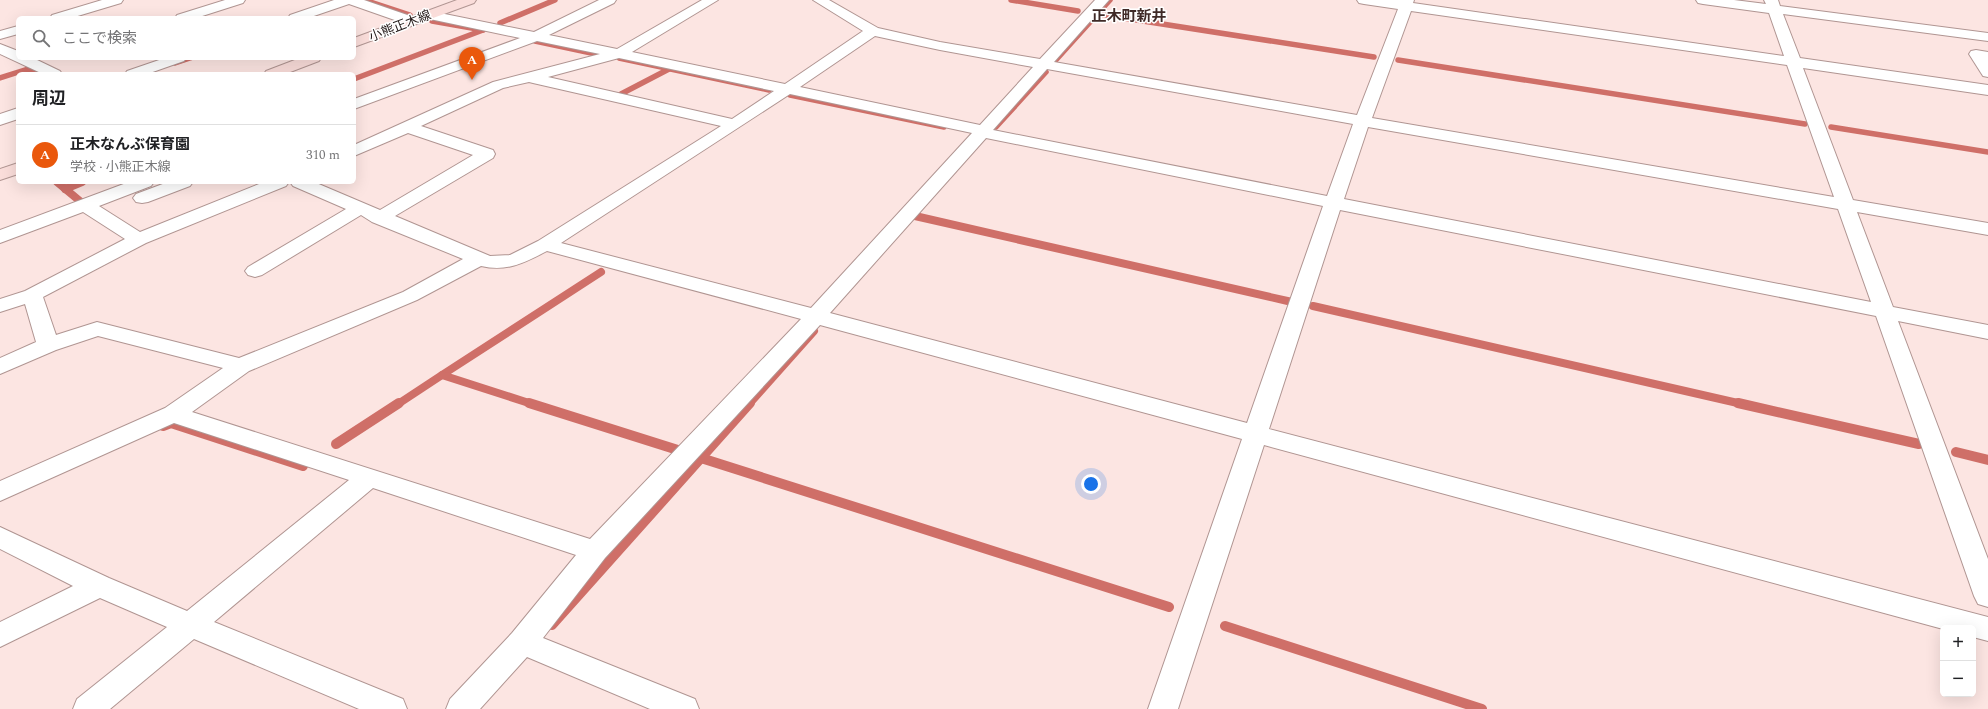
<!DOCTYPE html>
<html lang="ja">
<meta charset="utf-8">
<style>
:root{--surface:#fff;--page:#f6f6f6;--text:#202124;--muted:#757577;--line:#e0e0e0;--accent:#ea580c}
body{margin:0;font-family:Spectral,"Noto Sans JP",serif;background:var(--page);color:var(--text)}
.controls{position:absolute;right:12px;bottom:12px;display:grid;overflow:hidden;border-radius:6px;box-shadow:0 4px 16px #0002}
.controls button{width:36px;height:36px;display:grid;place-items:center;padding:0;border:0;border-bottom:1px solid var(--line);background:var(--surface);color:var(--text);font:20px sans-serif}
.you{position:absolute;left:1091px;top:484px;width:14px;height:14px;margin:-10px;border:3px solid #fff;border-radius:50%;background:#1a73e8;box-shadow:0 0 0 6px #1a73e833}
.badge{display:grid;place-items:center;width:26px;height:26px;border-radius:50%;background:var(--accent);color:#fff;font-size:13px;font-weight:700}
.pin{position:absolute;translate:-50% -33px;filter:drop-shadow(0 1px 2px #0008)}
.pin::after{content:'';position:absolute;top:21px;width:14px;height:12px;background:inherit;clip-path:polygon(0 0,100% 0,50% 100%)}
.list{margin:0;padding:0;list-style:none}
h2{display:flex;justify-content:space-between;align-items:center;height:52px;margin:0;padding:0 16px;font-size:17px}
h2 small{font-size:13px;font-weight:400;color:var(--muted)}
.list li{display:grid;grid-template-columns:26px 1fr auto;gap:12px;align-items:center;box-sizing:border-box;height:60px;padding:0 16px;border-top:1px solid var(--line)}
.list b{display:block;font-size:15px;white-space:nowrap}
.list p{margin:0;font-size:13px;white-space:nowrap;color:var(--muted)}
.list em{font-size:13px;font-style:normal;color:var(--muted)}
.icon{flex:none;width:22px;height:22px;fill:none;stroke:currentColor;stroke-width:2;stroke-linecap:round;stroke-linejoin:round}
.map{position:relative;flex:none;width:1988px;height:709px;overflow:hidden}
.search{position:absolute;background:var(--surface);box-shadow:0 4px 16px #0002;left:16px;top:16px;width:340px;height:44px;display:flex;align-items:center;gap:10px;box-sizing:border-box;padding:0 14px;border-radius:6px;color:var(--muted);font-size:15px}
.panel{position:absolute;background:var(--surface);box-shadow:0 4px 16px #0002;left:16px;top:72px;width:340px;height:112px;border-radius:6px}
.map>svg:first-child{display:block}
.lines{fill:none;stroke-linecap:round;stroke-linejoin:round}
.stream-far2{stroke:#cf6f68;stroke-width:5.5}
.stream-far1{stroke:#cf6f68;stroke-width:8}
.stream{stroke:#cf6f68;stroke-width:10}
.street-casing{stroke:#b09592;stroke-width:2}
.secondary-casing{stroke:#b09592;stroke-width:2}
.street{fill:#fff;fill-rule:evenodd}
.secondary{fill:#faddda;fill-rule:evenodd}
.labels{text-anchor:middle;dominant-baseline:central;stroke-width:3;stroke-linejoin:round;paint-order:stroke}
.far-street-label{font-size:13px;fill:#231918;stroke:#fff}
.far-quarter-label{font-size:15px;font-weight:bold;fill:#3f2a27;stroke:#fff}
</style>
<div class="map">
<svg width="1988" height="709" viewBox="0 0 1988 709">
<rect width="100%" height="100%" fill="#fce5e2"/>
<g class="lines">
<!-- stream-far2 -->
<g class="stream-far2">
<path d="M364 0 410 15"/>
<path d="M1011 0 1078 11"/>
<path d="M1098 14 1374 57"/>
<path d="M432 21 483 30"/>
<path d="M500 23 555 0"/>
<path d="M535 41 596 54"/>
<path d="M619 58 769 90"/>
<path d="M1398 60 1805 124"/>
<path d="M1055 61 1110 0"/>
<path d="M175 63 190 58"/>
<path d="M0 78 28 69 40 74"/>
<path d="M354 79 483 30"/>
<path d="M621 94 669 69"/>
<path d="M790 95 944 127"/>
<path d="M996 127 1046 72"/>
<path d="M1831 127 1988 152"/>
</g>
<!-- stream-far1 -->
<g class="stream-far1">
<path d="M57 182 81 202"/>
<path d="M65 189 82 182"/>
<path d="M915 216 1292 302"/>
<path d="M1313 306 1742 404"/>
<path d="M442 375 601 272"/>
<path d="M398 404 442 375 532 404"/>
<path d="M749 404 814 331"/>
</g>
<!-- stream -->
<g class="stream">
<path d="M529 403 681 451"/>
<path d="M1738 403 1919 444"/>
<path d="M163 426 171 423 303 466"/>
<path d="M336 444 399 403"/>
<path d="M1956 452 1988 460"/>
<path d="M701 458 1169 607"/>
<path d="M552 625 750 403"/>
<path d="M1225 626 1482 709"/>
</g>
<defs>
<g id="street">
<path d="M102 0H123L121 3 71 18H50L52 15Z"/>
<path d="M225 0H245L243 3 196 18H175L177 15Z"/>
<path d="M334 0H364L416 18 418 21 416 24H406L349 4 308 18H288L290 15Z"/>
<path d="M599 0H616L614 3 549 35 617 49 702 0H718L632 52 785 84 863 31 813 0H829L878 28 940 42 1040 59 1095 0H1109L1054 62 1357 115 1398 9 1364 4 1359 3 1357 0H1414L1413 3 1784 56 1769 13 1703 4 1698 3 1696 0H1734L1766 4 1764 0H1778L1780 6 1988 33V41L1783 14 1800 58 1988 85V95L1803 68 1853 200 1988 223V235L1857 212 1893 307 1988 325V339L1898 321 1988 559V607L1978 604 1974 596 1876 316 1340 210 1269 429 1988 617V641L1973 637V628L1943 629 1264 445 1178 709H1148L1242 439 820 325 605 558 543 638 695 699 699 709H650L527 657 480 709H446L450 699 512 633 576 555 373 488 214 622 403 699 407 709H359L194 639 110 709H73L77 699 167 627 100 598 0 647V622L73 586 0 549V527L109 578 187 611 349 480 174 423 0 501V481L165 408 223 368 98 336 56 350 0 374V358L36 342 25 304 0 312V299L25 291 125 239 83 212 0 243V230L129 182H154L151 186 99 206 140 232 264 182H289L286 186 146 243 43 297 56 335 97 322 239 358 403 292 463 259 372 222 361 215 262 275 255 277 248 275 245 271 248 267 346 209 293 186 290 182H314L380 210 473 155 408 133 354 156V145L493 82 600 54 537 41 354 109V99L520 38 425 18 423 15 425 12 430 11 534 32ZM1411 11 1787 65 1834 197 1372 118ZM875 36 940 50 1033 67 980 125 800 87ZM619 58 774 91 732 119 548 77ZM1047 69 1353 124 1327 196 993 130ZM529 82 533 83 721 126 538 241 510 255 490 256 395 216 493 158 495 154 493 150 421 126 503 88ZM790 94 972 133 811 308 561 243ZM1368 127 1838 209 1871 302 1344 199ZM986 138 1323 206 1247 423 830 313ZM547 251 801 319 590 539 192 412 249 371 417 300 481 266C507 272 524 263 547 251Z"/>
<path d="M18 26V34L0 39V31Z"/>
<path d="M0 44 18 51V58H33L60 71 62 74H43L0 54Z"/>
<path d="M1976 50 1988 52V77L1983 76 1969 54 1971 51Z"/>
<path d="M165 58H186L184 61 147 74H125L127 71Z"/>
<path d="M18 108V119L0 125V114Z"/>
<path d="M168 182H193L190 186 148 202 142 203 136 202 133 198 136 194Z"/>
</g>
<g id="secondary">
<path d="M457 0H476L474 3 354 47V38Z"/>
<path d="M300 58H321L319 61 285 74H264L266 71Z"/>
<path d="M18 163V174L0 180V169Z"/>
</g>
</defs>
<!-- street casing -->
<use href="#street" class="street-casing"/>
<!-- secondary casing -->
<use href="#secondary" class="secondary-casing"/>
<!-- street -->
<use href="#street" class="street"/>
<!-- secondary -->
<use href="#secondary" class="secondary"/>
</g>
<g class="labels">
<!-- far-street labels -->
<g class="far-street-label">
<text transform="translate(400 26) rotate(-21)">小熊正木線</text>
</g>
<!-- far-quarter labels -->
<g class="far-quarter-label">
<text x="1129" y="16">正木町新井</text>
</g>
</g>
</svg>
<div class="controls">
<button>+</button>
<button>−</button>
</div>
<div class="you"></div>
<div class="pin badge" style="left:472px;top:80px">A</div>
<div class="search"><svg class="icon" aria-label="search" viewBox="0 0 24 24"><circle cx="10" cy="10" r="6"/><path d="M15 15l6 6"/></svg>ここで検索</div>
<section class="panel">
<h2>周辺<small></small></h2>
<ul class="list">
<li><span class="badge">A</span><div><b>正木なんぶ保育園</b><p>学校 · 小熊正木線</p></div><em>310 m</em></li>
</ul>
</section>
</div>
